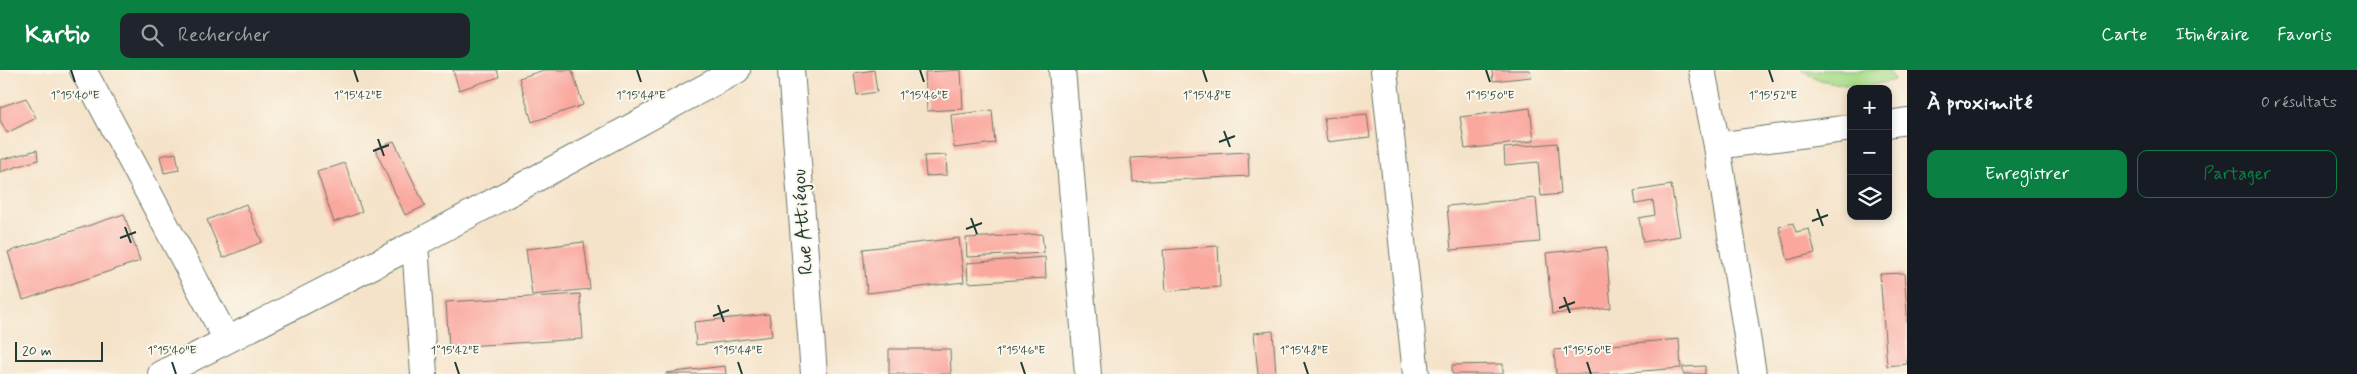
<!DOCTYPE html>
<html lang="fr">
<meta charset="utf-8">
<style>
:root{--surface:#171b24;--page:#20242c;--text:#f1f3f6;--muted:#9ea1a6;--line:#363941;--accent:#0b8043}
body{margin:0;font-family:Mynerve,sans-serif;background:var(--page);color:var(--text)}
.controls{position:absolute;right:15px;top:15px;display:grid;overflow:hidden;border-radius:10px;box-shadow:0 2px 8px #0003}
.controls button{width:45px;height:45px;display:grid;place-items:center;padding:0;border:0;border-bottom:1px solid var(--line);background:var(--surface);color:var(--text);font:25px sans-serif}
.scale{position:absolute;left:15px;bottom:12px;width:88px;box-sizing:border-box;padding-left:5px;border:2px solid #1f3d34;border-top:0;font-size:14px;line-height:18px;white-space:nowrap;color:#1f3d34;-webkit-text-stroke:4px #fbf7ec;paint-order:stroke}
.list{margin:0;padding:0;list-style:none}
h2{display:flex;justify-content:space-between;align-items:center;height:65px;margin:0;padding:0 20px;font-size:21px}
h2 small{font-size:16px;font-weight:400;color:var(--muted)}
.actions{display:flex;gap:10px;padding:15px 20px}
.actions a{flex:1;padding:11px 0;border:1px solid var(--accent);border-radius:10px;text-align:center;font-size:18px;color:var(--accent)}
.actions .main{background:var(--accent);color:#fff}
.icon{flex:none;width:28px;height:28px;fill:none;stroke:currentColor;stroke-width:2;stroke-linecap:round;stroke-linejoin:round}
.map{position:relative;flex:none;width:1907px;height:304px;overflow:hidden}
header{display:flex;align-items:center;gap:30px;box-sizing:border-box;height:70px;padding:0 25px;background:var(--accent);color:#fff}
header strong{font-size:24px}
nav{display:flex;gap:28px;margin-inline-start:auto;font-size:18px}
.search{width:350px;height:45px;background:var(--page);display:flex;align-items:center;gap:12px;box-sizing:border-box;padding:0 18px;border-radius:10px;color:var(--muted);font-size:19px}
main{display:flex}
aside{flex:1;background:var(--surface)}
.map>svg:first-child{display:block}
.green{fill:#a9dc8b;stroke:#648c60}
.building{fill:#faa79e}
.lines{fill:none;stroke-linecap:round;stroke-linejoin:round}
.minor-casing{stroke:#6a7768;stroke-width:28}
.minor{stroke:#fff;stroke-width:26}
.ticks{fill:none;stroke:#1f3d34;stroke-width:2}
.labels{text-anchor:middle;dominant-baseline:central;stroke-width:4;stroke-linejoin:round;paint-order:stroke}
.street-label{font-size:20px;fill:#1f3d34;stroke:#fbf7ec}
.ticks-label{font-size:12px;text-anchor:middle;fill:#1f3d34;stroke:#fbf7ec;stroke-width:4;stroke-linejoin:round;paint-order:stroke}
</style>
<header>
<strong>Kartio</strong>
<div class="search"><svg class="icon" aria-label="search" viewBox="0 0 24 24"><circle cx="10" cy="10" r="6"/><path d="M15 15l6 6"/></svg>Rechercher</div>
<nav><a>Carte</a><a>Itinéraire</a><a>Favoris</a></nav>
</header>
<main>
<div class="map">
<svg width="1907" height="304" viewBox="0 0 1907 304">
<rect width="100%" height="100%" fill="#fbf7ec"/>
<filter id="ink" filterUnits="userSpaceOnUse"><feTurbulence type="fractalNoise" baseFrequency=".02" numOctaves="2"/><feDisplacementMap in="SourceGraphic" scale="10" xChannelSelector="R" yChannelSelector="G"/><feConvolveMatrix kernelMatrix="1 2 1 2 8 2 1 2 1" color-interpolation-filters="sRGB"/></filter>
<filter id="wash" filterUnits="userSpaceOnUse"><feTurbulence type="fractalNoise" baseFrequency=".0096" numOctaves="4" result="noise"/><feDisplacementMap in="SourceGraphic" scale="20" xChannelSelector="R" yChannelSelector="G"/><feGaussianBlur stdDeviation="1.12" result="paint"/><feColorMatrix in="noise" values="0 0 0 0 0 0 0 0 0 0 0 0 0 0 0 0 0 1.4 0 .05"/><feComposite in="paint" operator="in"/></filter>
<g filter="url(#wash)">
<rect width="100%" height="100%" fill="#f5e3c9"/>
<!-- green -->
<path class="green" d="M1801 0H1889L1894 10 1861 18 1820 10Z"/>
<g id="blocks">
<!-- building -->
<g class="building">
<path d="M453 0H497L499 7 459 20Z"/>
<path d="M544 0H572L583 35 532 52 519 8Z"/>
<path d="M874 0 877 22 857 25 854 3Z"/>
<path d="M961 0 963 39 927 41 925 2Z"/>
<path d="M1492 0H1530L1531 7 1493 11Z"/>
<path d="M26 28 36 48 7 63 0 50V37Z"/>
<path d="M1530 38 1534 71 1465 79 1460 47Z"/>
<path d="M992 40 995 73 954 78 951 45Z"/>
<path d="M1367 44 1370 67 1327 72 1324 48Z"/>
<path d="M394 71 425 136 405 145 375 79Z"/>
<path d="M1557 73 1561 124 1541 126 1538 92 1505 95 1504 78Z"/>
<path d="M37 80 38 90 0 102V90Z"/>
<path d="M1248 82 1249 106 1133 112 1131 88Z"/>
<path d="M176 83 179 100 164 103 160 86Z"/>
<path d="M946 85 947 105 926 106 924 86Z"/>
<path d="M345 93 362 142 334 152 317 102Z"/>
<path d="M1671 115 1680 166 1643 172 1639 148 1655 145 1653 131 1636 134 1634 121Z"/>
<path d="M1536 128 1540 172 1451 180 1447 136Z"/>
<path d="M246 134 262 172 223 188 207 150Z"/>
<path d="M124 144 140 191 23 230 8 182Z"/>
<path d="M1793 153 1796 162 1809 159 1815 183 1788 190 1779 157Z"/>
<path d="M1042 164 1044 183 967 187 966 168Z"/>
<path d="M959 168 964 212 867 223 863 179Z"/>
<path d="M584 172 590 219 532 225 526 179Z"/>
<path d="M1218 176 1220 217 1166 221 1163 180Z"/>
<path d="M1606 177 1611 238 1552 244 1546 183Z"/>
<path d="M1045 187 1046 208 968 213 967 193Z"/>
<path d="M1904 203 1907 241V294L1887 296 1880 204Z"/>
<path d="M580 224 583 269 449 277 446 232Z"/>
<path d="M769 244 772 266 696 275 694 252Z"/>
<path d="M1273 261 1276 304H1258L1254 263Z"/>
<path d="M1679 269 1681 298 1604 304H1556L1554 280Z"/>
<path d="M889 279H950L951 304H889Z"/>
<path d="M1503 294V304H1452V295Z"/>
<path d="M725 296 726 304H666V303Z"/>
<path d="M1705 296V304H1683V297Z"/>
</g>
</g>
</g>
<g filter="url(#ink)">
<use href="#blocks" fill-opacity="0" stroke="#6a7768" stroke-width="1"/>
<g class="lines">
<defs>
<g id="minor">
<path d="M83 0 227 270"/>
<path d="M791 0 814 304"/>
<path d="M1062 0 1088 304"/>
<path d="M1384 0 1416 304"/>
<path d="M1702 0 1717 76 1753 304"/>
<path d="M1888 54 1907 51"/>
<path d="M1717 76 1851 58"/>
<path d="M415 174 424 304"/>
<path d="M161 304 415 174 737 0"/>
</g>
</defs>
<!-- minor casing -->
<use href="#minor" class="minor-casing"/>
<!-- minor -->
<use href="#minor" class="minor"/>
</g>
</g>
<!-- ticks -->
<path class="ticks" d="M71 0 75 12M354 0 358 12M637 0 641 12M920 0 924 12M1203 0 1207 12M1486 0 1490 12M1769 0 1773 12M1224 61 1230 77M378 69 384 86M1219 72 1235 66M373 81 389 75M1817 139 1823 156M971 148 977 164M1812 151 1828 145M125 157 131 173M966 159 982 153M120 168 136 162M1564 227 1570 243M718 235 724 252M1559 238 1575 232M713 246 729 240M172 292 176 304M455 292 459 304M738 292 742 304M1021 292 1025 304M1304 292 1308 304M1587 292 1591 304"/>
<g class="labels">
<!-- street labels -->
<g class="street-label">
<text transform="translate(803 152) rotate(-94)">Rue Attiégou</text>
</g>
</g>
<g class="ticks-label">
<text x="75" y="29">1°15'40"E</text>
<text x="358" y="29">1°15'42"E</text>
<text x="641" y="29">1°15'44"E</text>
<text x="924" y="29">1°15'46"E</text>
<text x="1207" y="29">1°15'48"E</text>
<text x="1490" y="29">1°15'50"E</text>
<text x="1773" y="29">1°15'52"E</text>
<text x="172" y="284">1°15'40"E</text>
<text x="455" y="284">1°15'42"E</text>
<text x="738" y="284">1°15'44"E</text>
<text x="1021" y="284">1°15'46"E</text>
<text x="1304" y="284">1°15'48"E</text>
<text x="1587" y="284">1°15'50"E</text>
</g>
</svg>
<div class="controls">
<button>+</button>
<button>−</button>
<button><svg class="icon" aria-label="layers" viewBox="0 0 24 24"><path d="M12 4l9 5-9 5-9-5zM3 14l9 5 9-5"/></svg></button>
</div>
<div class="scale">20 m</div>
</div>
<aside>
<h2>À proximité<small>0 résultats</small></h2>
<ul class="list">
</ul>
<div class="actions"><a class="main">Enregistrer</a><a>Partager</a></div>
</aside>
</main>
